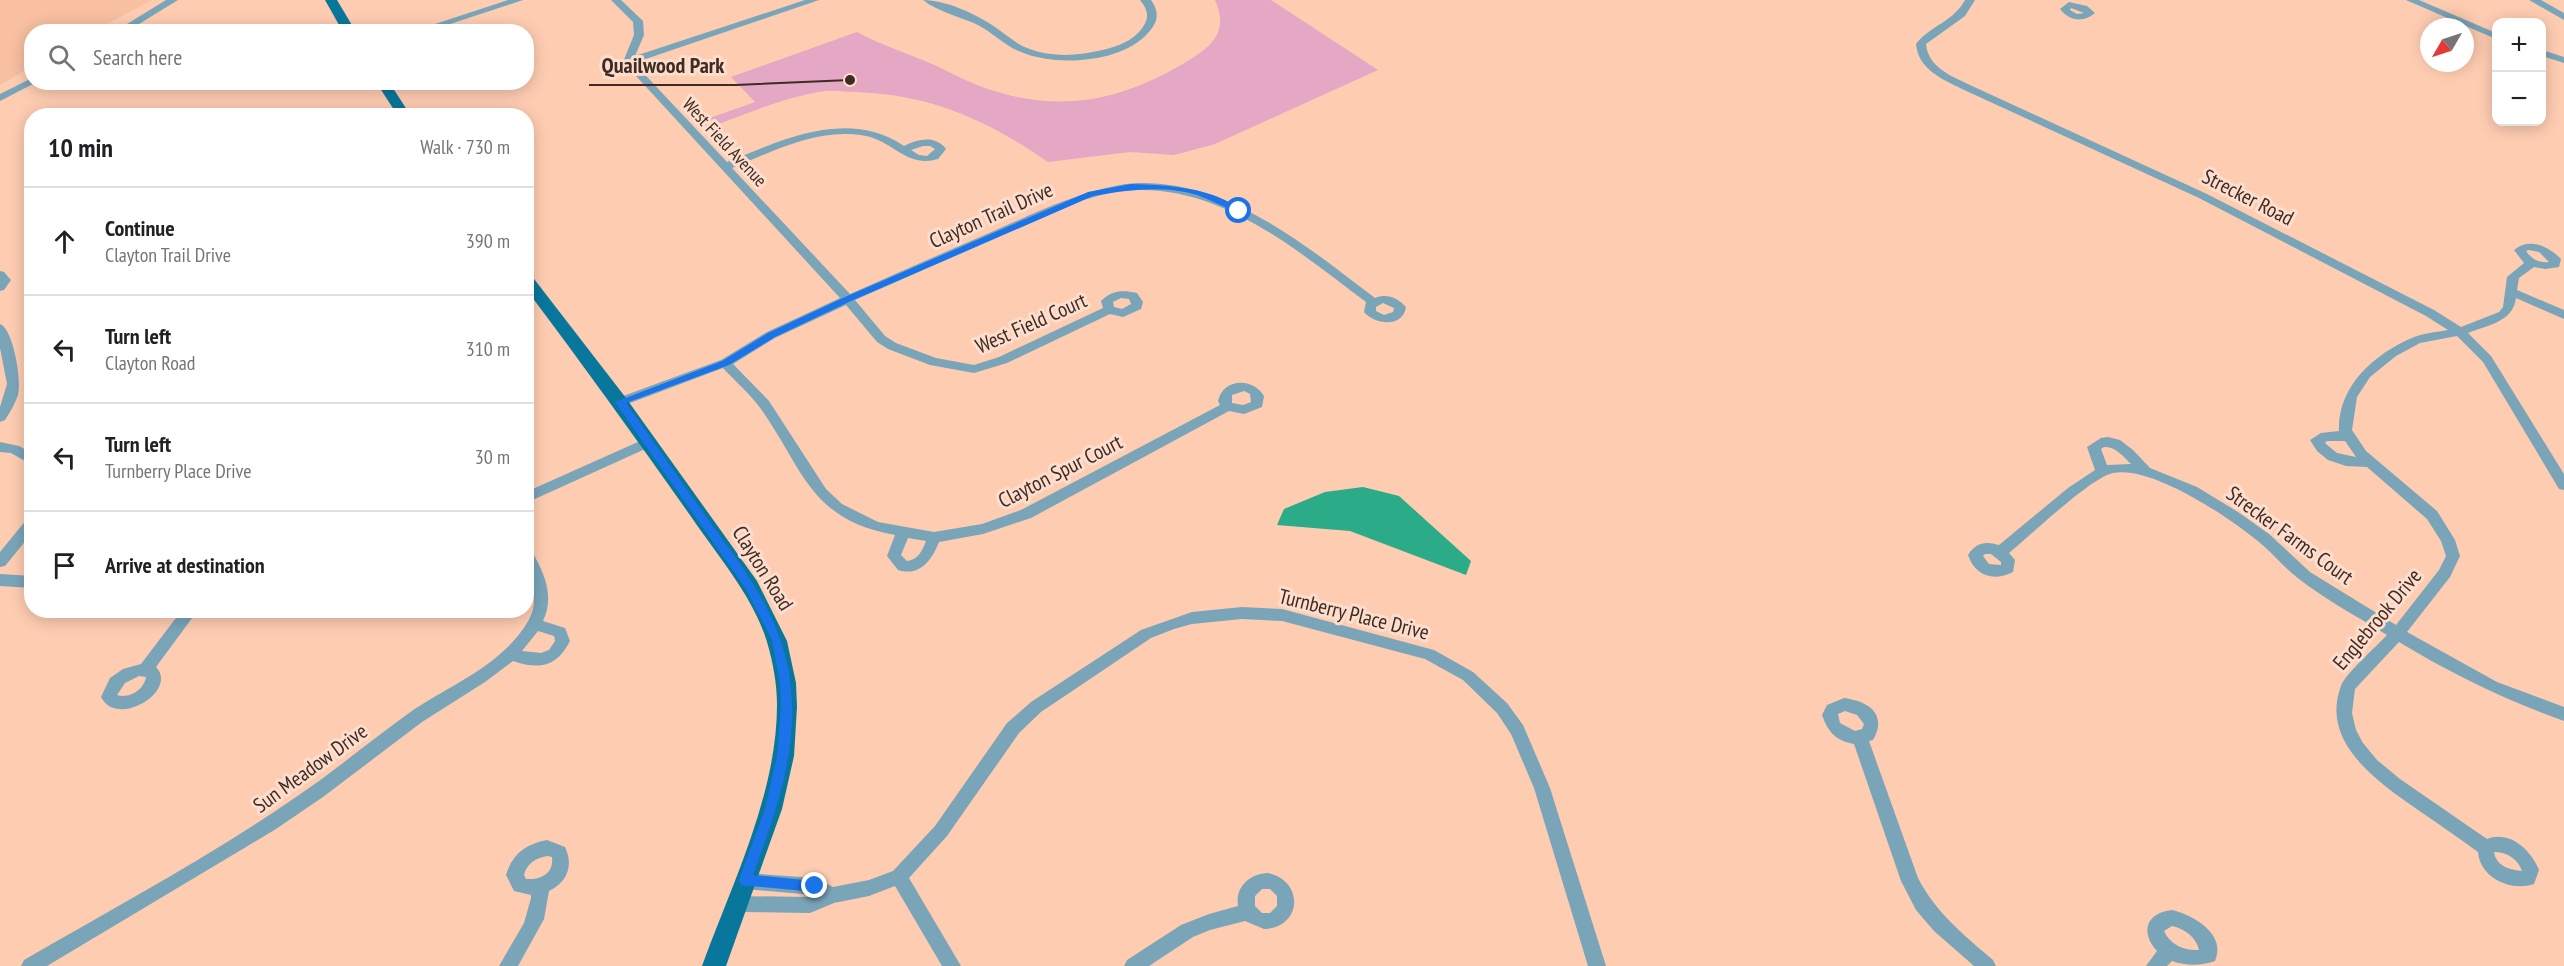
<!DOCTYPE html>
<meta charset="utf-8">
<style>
:root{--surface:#fff;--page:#f6f6f6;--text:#202124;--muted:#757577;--line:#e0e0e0}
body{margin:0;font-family:"PT Sans Narrow",sans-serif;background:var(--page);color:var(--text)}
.controls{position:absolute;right:18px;top:18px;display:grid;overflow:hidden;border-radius:12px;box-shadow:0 3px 15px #0003}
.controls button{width:54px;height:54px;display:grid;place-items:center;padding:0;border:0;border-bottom:2px solid var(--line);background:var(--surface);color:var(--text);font:30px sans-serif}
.compass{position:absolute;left:2420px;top:18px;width:54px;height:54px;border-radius:50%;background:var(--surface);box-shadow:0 3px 15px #0003;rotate:231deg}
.stop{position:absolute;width:18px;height:18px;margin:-14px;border:4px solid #1a73e8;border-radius:50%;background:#fff}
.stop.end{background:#1a73e8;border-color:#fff;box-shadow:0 2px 6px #0008}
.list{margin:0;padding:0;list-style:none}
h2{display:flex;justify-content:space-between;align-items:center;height:78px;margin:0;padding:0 24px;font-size:26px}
h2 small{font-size:20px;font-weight:400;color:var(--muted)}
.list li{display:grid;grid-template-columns:39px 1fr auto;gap:18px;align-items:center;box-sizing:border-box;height:108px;padding:0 24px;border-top:2px solid var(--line)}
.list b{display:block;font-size:22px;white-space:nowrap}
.list p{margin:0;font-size:20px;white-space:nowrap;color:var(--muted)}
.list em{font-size:20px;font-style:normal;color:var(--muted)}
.icon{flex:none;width:33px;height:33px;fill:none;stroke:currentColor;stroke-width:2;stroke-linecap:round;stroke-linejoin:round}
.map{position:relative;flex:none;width:2564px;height:966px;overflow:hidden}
.search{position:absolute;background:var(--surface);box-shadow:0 3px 15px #0003;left:24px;top:24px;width:510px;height:66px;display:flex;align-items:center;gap:15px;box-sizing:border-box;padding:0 21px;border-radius:24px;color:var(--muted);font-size:22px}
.panel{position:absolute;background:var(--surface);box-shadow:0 3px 15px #0003;left:24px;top:108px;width:510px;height:510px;border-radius:24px}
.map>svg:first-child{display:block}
.built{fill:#f8bfa1}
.green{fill:#e4a7c4}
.water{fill:#2bab87}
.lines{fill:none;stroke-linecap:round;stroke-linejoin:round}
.minor{fill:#7aa5b9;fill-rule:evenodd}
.major{fill:#09779c;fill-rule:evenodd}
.route{fill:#1a73e8}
.labels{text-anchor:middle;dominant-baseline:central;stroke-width:6;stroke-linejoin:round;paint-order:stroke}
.far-street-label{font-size:18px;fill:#3f2b21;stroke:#fddece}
.street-label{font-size:21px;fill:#3f2b21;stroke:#fddece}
.leader{fill:none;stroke:#3f2b21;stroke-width:2}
.callout-dot{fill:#3f2b21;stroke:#fddece;stroke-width:2}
.callout-label{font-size:22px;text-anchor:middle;font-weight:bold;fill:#3f2b21;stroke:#fddece;stroke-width:6;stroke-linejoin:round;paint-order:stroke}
</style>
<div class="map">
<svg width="2564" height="966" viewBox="0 0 2564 966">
<rect width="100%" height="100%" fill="#feccb1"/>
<!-- built -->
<path class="built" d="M0 0H152L94 31 32 32 31 67 0 85Z"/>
<!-- green -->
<path class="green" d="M1215 0H1271L1378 70 1215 144 1174 155 1130 152 1048 162C987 120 932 95 857 92 847 92 835 90 825 91 783 97 742 116 703 130L696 123 755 102 731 77 857 32C881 45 907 53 932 64 952 73 971 84 991 90 1065 114 1126 99 1191 59 1215 44 1228 29 1215 0Z"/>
<!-- water -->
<path class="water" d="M1363 487 1399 496 1471 561 1466 575 1350 531 1277 525 1284 509 1325 492Z"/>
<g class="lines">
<!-- minor -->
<g class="minor">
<path d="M166 0H178L126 32H114Z"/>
<path d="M508 0H523L426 32H411Z"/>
<path d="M611 0H621L643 21 644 35 635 56 805 0H819L634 63 727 162C782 140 848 108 904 146 919 139 935 135 946 149L938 159C907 168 894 142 866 136 819 127 774 151 732 168L850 294C898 273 947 251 996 230 1037 212 1076 193 1120 185 1146 180 1180 185 1205 193 1269 214 1322 258 1375 298 1387 293 1398 298 1406 307 1403 328 1375 325 1364 312L1366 302C1295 249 1217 181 1123 191 1109 192 1096 197 1083 200L855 300 885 336 896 343 936 358 974 365 999 357 1103 308 1101 301C1112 290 1122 290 1137 293L1143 302 1141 309 1123 317 1110 314 1007 363 974 373 930 365 888 349 877 342 846 305 775 338 733 364 769 401 826 489 842 504 878 522 934 532 982 524 1021 510 1220 405 1218 401C1223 378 1253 377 1264 396L1262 407 1244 414 1229 411 1031 518 983 534 939 542C932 560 920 577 898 570L887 556 895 535C810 520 804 470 761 409 750 394 735 381 723 368L625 405H615L614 402 615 399 721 360 767 332 840 298 625 64 623 62 634 35 633 22ZM923 146H930L935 149 927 156 919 155 911 150ZM1121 298 1129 299 1131 304 1122 309 1114 307 1113 302ZM1383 303 1394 308 1393 312 1384 315 1376 311V307ZM1244 391 1250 394 1251 402 1243 405 1232 403V395ZM908 538 926 541C922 551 918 560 907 561L901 555Z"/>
<path d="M923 0C946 0 976 14 995 27 1007 35 1017 45 1030 49 1051 57 1077 56 1098 51 1113 48 1129 43 1139 32 1149 21 1150 12 1140 0H1151C1160 13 1158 22 1148 33 1122 63 1056 67 1021 52 1005 46 993 33 978 25 961 17 938 12 923 0Z"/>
<path d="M1965 0H1975L1965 16 1926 44C1928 67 1951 76 1970 85L2207 194 2434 310 2461 327 2499 312 2503 307 2507 277 2524 263 2514 250C2529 237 2549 246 2561 259L2559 267 2545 269 2534 267 2519 278 2517 290 2564 310V319L2516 298C2513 322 2488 325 2468 333L2491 356 2564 474V490L2559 489 2483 362 2457 336 2420 343 2396 356 2370 377 2357 397 2352 430 2366 451 2437 511 2455 540 2460 556 2450 577 2407 632 2497 682 2564 707V721C2505 700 2452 674 2399 642L2355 689 2352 713 2356 730 2363 743 2377 760 2400 779 2487 839C2510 830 2531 850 2539 870L2534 884C2511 892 2480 878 2478 852 2459 838 2440 825 2421 812 2381 784 2319 744 2341 686 2345 674 2377 646 2387 635 2358 617 2326 600 2299 579 2284 568 2273 553 2259 542 2230 518 2152 465 2113 473 2090 478 2030 536 2009 553L2015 560 2013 572C1994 582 1975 576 1968 555 1976 542 1986 541 1999 545L2068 488 2095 470 2087 447 2101 438 2108 437 2120 440 2133 450 2150 468 2197 487 2238 512 2269 534 2310 572 2396 625 2439 570 2446 556 2441 541 2427 519 2367 467 2346 466 2328 460 2317 451 2310 440 2321 433 2339 431C2337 387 2374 354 2412 338 2423 333 2437 332 2448 330L2426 316 2199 198 1962 89C1942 79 1918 69 1916 44 1931 25 1953 22 1965 0ZM2529 250 2539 252 2549 262C2540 263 2532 260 2526 251ZM2328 441H2345L2356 457 2337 453 2326 444 2325 442ZM2104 447C2115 446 2123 456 2131 464L2107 465 2101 449ZM1985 554H1991L2001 562V565L1989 564 1983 556ZM2494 852C2507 852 2518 859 2522 871 2510 870 2496 866 2494 852Z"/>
<path d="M2406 0H2419L2496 33V39Z"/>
<path d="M2529 0H2541L2564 13V20Z"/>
<path d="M2069 2 2087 6 2095 13C2084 23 2069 21 2060 9ZM2071 8 2084 13 2077 14 2070 10Z"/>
<path d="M2542 50 2564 57V63L2542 56Z"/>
<path d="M32 78V82L35 83 0 101V94Z"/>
<path d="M0 271 4 272 11 280 4 290 0 291Z"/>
<path d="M0 324C13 328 22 381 18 395 15 404 10 412 5 420L0 422V407L7 384 0 348Z"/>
<path d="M649 437 656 442 654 445 526 503V492Z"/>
<path d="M0 442 19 446 32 453V465L11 453 0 452Z"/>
<path d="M32 518V533L5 566 0 567V552L27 519Z"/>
<path d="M526 549 531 550C544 572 555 596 543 621L565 628 570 641C557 667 539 670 513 661L485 682 422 722 323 797 276 829 47 966H21L24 960C115 907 209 857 296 797 335 771 371 740 409 713 449 685 500 667 527 623 541 600 530 589 526 567 525 561 526 554 526 549ZM538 631 554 636 555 641 549 650 541 653 522 651Z"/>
<path d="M0 574 32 576V588L0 586Z"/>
<path d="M1242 607 1282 609 1434 650 1473 672 1507 703 1523 725 1550 788 1606 966H1588L1534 788 1511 734 1497 713 1463 680 1425 659 1282 621 1242 619 1192 624 1174 629 1151 638 1041 712 1019 733 947 836 909 878 961 966H942L895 886 869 896 834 903 810 913 737 912 731 910 728 904 731 898 737 896 809 897 814 895 745 889 739 887 736 881 739 875 745 873 815 878 833 887 869 880 893 871 935 826 1007 723 1031 702 1141 630 1192 612Z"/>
<path d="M182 610H198L156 667C179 691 117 729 101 697L110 678 123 669 141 664ZM139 676 146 677C144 690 129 699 117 695L125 683Z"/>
<path d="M1844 698C1868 701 1888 714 1873 740L1869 741 1918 878C1936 913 1964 935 1993 960L1996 966H1974L1934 931 1916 910 1901 881 1854 744C1836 741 1828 732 1822 715L1827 705ZM1845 711 1857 715 1864 724 1862 729 1855 731 1840 723 1838 714Z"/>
<path d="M547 840 565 847C574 866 567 882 549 891L544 919 518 966H499L524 923 531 898V895L514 891 506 875C512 854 526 844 547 840ZM547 856 552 857C554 874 540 880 526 879L524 875C527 863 536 858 547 856Z"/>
<path d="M1268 873C1305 881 1302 928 1264 929L1245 921 1210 930 1193 937 1149 966H1124L1127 960 1181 925 1209 914 1238 906C1235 887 1249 874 1268 873ZM1262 889H1270L1277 896V906L1270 913H1262L1255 906V896Z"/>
<path d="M2172 910C2193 915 2227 934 2215 961 2200 966 2187 966 2172 961L2167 966H2146L2157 951C2140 932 2146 913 2172 910ZM2172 926C2185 929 2196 937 2199 950 2185 951 2170 945 2164 931Z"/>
</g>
<!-- major -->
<g class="major">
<path d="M325 0H337L356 32H343Z"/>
<path d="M376 82H389L411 116H398Z"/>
<path d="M526 273 531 275 626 398 757 581 787 641 796 683 797 707 794 756 782 809 726 966H702C732 884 777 794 777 705 777 684 773 662 767 642 754 598 718 556 692 518 638 441 583 365 526 289Z"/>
</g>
</g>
<!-- route -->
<path class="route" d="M1131 184C1168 185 1212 187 1243 211L1237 212C1224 207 1210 200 1197 195 1163 185 1127 190 1093 196L851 301 775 337 729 365 626 403C653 441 680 480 707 518 750 577 790 628 792 704 794 764 773 820 753 875L815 881 821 886 815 892 741 885 739 880 765 809 777 756 781 706 780 683 772 640 746 589 615 402 722 361 768 333 845 297 1088 192Z"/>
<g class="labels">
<!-- far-street labels -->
<g class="far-street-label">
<text transform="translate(725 142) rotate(47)">West Field Avenue</text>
</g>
<!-- street labels -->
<g class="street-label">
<text transform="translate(2248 197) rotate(27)">Strecker Road</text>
<text transform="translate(991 215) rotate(-24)">Clayton Trail Drive</text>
<text transform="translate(1031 323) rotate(-24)">West Field Court</text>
<text transform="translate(1060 471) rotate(-27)">Clayton Spur Court</text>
<text transform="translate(2290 535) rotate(36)">Strecker Farms Court</text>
<text transform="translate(763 568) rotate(58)">Clayton Road</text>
<text transform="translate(1354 614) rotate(14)">Turnberry Place Drive</text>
<text transform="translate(2377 619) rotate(-50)">Englebrook Drive</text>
<text transform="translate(310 768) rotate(-36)">Sun Meadow Drive</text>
</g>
</g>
<!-- callouts -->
<path class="leader" d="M850 80L736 85H589"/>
<circle class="callout-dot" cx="850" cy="80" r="6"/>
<g class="callout-label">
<text x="663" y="73">Quailwood Park</text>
</g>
</svg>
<div class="controls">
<button>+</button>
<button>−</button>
</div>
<svg class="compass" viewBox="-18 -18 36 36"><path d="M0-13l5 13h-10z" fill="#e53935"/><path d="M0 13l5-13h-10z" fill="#757577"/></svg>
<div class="stop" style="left:1239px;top:211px"></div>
<div class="stop end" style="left:815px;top:886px"></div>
<div class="search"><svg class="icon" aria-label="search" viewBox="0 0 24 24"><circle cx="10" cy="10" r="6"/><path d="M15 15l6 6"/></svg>Search here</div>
<section class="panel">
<h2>10 min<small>Walk · 730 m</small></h2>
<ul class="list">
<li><svg class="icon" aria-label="ahead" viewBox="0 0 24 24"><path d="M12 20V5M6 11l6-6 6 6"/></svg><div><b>Continue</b><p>Clayton Trail Drive</p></div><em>390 m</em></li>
<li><svg class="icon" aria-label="left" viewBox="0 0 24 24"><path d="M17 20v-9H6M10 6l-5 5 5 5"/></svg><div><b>Turn left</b><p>Clayton Road</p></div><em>310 m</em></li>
<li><svg class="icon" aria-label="left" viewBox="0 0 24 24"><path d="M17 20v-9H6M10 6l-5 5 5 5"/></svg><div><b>Turn left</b><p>Turnberry Place Drive</p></div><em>30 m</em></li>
<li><svg class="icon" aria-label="arrive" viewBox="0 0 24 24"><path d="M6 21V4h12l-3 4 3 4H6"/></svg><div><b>Arrive at destination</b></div></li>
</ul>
</section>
</div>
